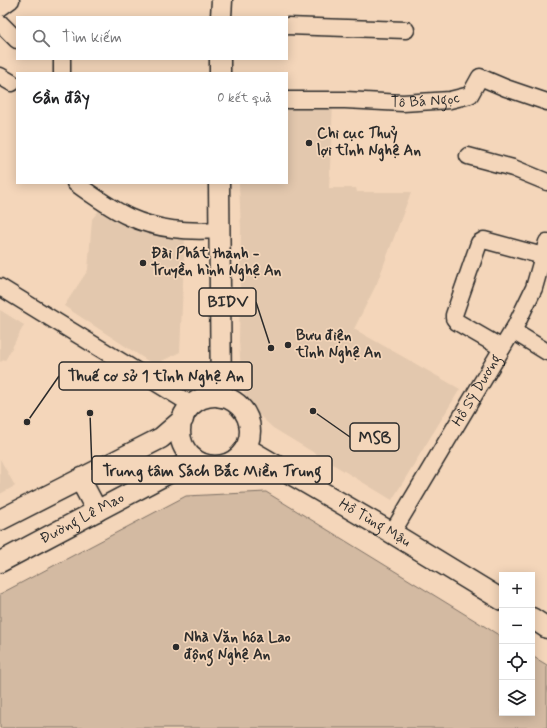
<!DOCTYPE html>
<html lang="vi">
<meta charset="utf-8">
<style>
:root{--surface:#fff;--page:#f2f2f2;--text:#202124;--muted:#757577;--line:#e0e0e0}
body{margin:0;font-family:Mynerve,sans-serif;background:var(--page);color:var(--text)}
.controls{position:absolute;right:12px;bottom:12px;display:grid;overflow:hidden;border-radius:0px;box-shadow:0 2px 10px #0003}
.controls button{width:36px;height:36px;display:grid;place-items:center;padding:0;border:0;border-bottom:1px solid var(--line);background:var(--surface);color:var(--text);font:20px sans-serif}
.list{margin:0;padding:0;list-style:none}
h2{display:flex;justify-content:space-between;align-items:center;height:52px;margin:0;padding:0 16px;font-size:17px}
h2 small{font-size:13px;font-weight:400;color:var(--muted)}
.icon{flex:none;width:22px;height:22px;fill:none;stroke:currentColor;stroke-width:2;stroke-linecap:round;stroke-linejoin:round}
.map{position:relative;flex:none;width:547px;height:728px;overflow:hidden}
.search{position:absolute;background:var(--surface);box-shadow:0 2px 10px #0003;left:16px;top:16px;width:272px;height:44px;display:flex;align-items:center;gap:10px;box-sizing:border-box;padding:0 14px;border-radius:0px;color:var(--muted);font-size:15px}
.panel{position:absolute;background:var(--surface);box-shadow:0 2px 10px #0003;left:16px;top:72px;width:272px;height:112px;border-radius:0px}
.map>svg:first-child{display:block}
.built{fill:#e3c8ae}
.green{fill:#d3baa2;stroke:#7f7266}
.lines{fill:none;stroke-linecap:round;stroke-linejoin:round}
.minor-casing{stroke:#2b2b2b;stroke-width:19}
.major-casing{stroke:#2b2b2b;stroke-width:23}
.minor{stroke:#f4d6ba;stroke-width:16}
.major{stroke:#f4d6ba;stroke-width:20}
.poi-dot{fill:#2b2b2b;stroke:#f4d6ba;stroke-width:1.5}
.labels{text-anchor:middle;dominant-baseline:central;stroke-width:3.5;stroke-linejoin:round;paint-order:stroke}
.street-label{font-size:15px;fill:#2b2b2b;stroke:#f4d6ba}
.poi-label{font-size:15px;font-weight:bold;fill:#2b2b2b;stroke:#f4d6ba;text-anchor:start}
.leader{fill:none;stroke:#2b2b2b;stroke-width:1.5}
.callout-dot{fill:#2b2b2b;stroke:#f4d6ba;stroke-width:1.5}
.callout{fill:#f4d6ba;stroke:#2b2b2b;stroke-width:1.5}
.callout-label{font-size:16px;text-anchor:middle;font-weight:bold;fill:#2b2b2b}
</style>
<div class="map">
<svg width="547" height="728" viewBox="0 0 547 728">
<rect width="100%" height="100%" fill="#f4d6ba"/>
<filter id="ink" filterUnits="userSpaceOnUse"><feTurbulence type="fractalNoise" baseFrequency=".025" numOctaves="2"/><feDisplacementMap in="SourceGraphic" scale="8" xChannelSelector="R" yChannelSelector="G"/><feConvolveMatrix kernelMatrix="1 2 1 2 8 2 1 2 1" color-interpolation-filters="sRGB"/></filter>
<g filter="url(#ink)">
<!-- built -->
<g class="built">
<path d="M287 102 333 103 329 188H356L357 192H411L377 283 354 329 460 389 392 500 273 428 256 412 248 401 242 388 239 341 241 229 239 183H287Z"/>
<path d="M102 207 185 236 180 352 154 365 64 306 88 270 92 219Z"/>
<path d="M0 310 24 325 6 359 0 362Z"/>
<path d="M0 459 15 486 0 494Z"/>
</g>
<!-- green -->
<path class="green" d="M266 492 502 637V713H532V656L547 665V728H0V594L186 496Z"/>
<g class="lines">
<defs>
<g id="minor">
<path d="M0 8 11 0"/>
<path d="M0 23 17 40"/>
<path d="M287 26 406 30"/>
<path d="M62 73V59"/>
<path d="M0 76 12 83"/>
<path id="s1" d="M287 100H345L403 103 450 100 470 95 480 77 506 88 547 102"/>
<path d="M468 156 513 168 547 182"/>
<path d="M75 183C91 194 111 209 129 217 158 230 187 232 219 230"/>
<path d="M0 287 192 405"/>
<path d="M513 331 547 352"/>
<path d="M502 348 457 322 454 318V315L479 243 484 240 543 256"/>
<path id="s2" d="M392 533 516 325 534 288 547 242"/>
</g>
<g id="major">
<path d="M221 17 222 0"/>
<path d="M220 73V59"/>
<path d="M219 183 221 397"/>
<circle cx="215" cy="431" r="35"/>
<path id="s3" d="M246 448 392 533 502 600"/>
<path d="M80 479 97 511"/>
<path d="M0 520 161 438 183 419"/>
<path id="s4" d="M0 562 180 467 211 466"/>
<path d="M532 618 547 628"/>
</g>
</defs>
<!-- minor casing -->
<use href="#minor" class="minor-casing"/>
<!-- major casing -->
<use href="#major" class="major-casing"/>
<!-- minor -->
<use href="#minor" class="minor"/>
<!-- major -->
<use href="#major" class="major"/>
</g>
</g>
<!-- markers -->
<g class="poi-dot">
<circle cx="309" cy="143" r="4"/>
<circle cx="143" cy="263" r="4"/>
<circle cx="288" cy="345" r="4"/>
<circle cx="176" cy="647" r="4"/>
</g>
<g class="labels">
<!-- street labels -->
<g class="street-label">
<text stroke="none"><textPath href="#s1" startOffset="138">Tô Bá Ngọc</textPath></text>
<text stroke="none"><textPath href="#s2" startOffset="166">Hồ Sỹ Dương</textPath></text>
<text stroke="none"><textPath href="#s4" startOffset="93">Đường Lê Mao</textPath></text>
<text stroke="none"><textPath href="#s3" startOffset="149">Hồ Tùng Mậu</textPath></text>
</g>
<!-- poi labels -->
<g class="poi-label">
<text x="317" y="134">Chi cục Thuỷ<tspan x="317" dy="17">lợi tỉnh Nghệ An</tspan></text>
<text x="151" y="254">Đài Phát thanh -<tspan x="151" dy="17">Truyền hình Nghệ An</tspan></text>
<text x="296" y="336">Bưu điện<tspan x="296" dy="17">tỉnh Nghệ An</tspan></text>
<text x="184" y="638">Nhà Văn hóa Lao<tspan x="184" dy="17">động Nghệ An</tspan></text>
</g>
</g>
<!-- callouts -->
<path class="leader" d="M271 348L256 302M27 422L59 376M313 411L350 437M90 413L92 470"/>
<g class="callout-dot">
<circle cx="271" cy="348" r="4"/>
<circle cx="27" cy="422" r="4"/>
<circle cx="313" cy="411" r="4"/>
<circle cx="90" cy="413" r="4"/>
</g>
<g class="callout">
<rect x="199" y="288" width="57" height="28" rx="4"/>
<rect x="59" y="362" width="193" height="28" rx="4"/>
<rect x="350" y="423" width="49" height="28" rx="4"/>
<rect x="92" y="456" width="240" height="28" rx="4"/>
</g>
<g class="callout-label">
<text x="228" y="307">BIDV</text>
<text x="156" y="381">Thuế cơ sở 1 tỉnh Nghệ An</text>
<text x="375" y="443">MSB</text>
<text x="212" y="476">Trung tâm Sách Bắc Miền Trung</text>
</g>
</svg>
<div class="controls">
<button>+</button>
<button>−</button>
<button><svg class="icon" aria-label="locate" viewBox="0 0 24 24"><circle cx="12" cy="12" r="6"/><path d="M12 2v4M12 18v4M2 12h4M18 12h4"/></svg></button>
<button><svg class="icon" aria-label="layers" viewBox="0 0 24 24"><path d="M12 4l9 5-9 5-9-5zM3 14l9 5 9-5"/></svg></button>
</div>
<div class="search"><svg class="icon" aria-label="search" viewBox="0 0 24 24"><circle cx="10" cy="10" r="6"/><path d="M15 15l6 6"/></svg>Tìm kiếm</div>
<section class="panel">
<h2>Gần đây<small>0 kết quả</small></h2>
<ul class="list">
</ul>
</section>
</div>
